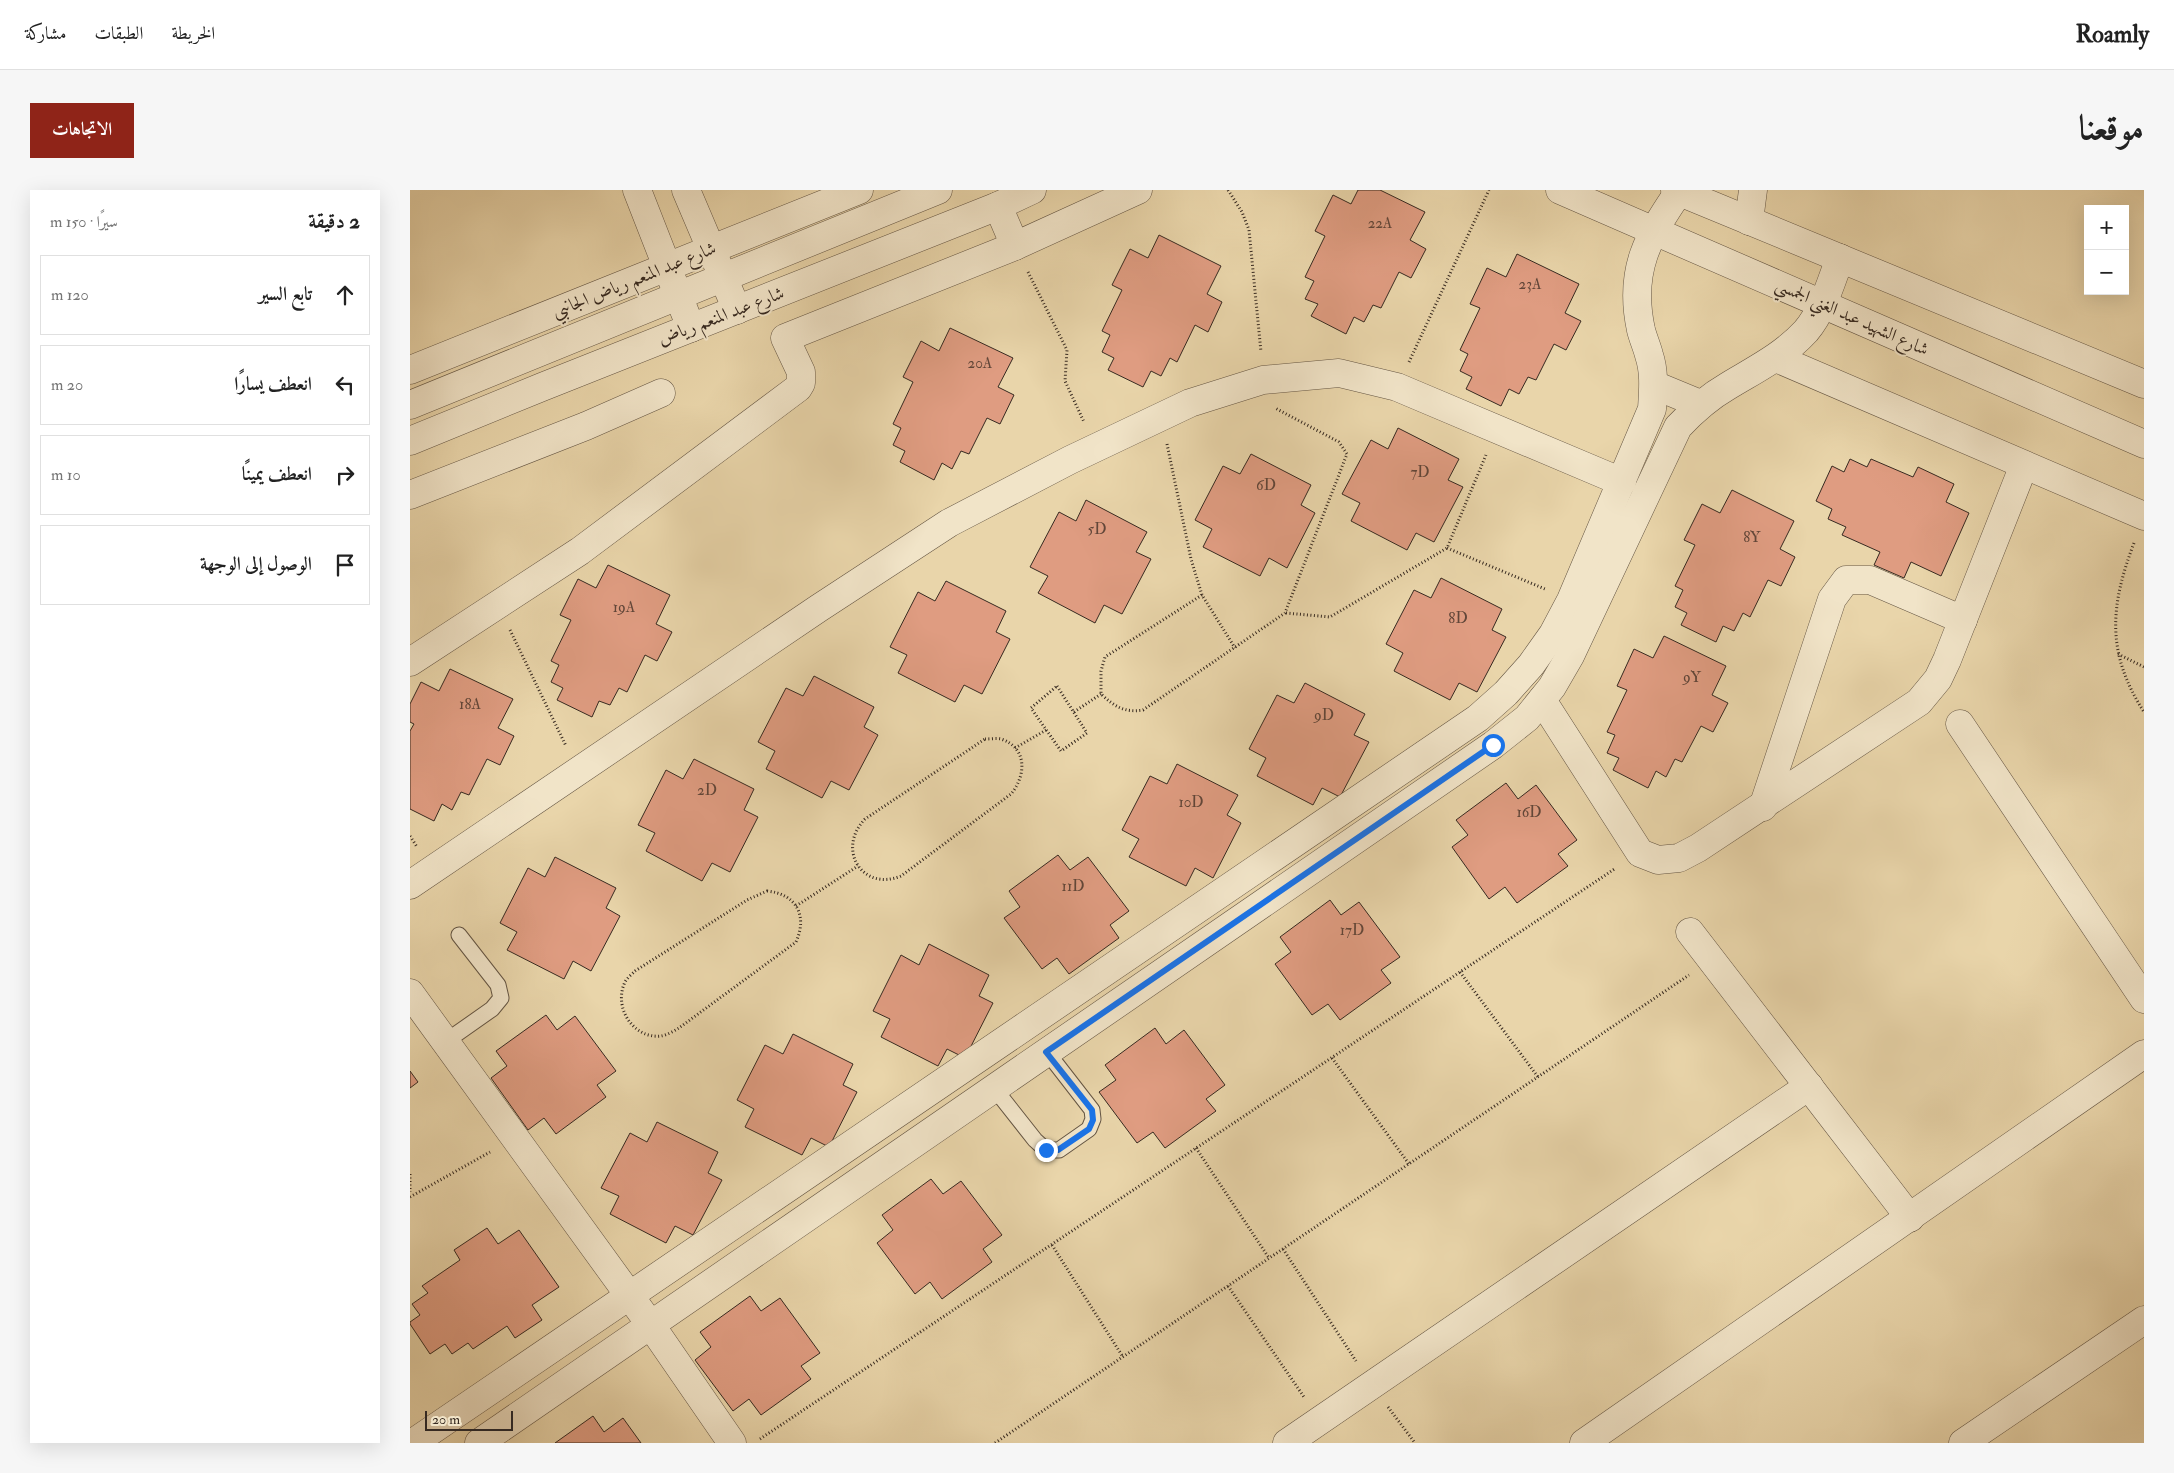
<!DOCTYPE html>
<html lang="ar">
<meta charset="utf-8">
<style>
:root{--surface:#fff;--page:#f6f6f6;--text:#222;--muted:#767676;--line:#e0e0e0;--accent:#8f2418}
body{margin:0;font-family:"IM FELL Double Pica",Amiri,serif;background:var(--page);color:var(--text);direction:rtl}
.controls{position:absolute;right:15px;top:15px;display:grid;overflow:hidden;border-radius:0px;box-shadow:0 5px 20px #0002}
.controls button{width:45px;height:45px;display:grid;place-items:center;padding:0;border:0;border-bottom:1px solid var(--line);background:var(--surface);color:var(--text);font:25px sans-serif}
.scale{position:absolute;left:15px;bottom:12px;width:88px;box-sizing:border-box;padding-left:5px;border:2px solid #372a21;border-top:0;font-size:14px;line-height:18px;white-space:nowrap;color:#372a21;-webkit-text-stroke:4px #f1e4c8;paint-order:stroke}
.stop{position:absolute;width:15px;height:15px;margin:-11px;border:4px solid #1a73e8;border-radius:50%;background:#fff}
.stop.end{background:#1a73e8;border-color:#fff;box-shadow:0 1px 5px #0008}
.list{margin:0;padding:0;list-style:none}
h2{display:flex;justify-content:space-between;align-items:center;height:65px;margin:0;padding:0 20px;font-size:21px}
h2 small{font-size:16px;font-weight:400;color:var(--muted)}
.list li{display:grid;grid-template-columns:32px 1fr auto;gap:15px;align-items:center;box-sizing:border-box;height:80px;margin:0 10px 10px;padding:0 10px;border:1px solid var(--line);border-radius:0px}
.list b{display:block;font-size:19px;white-space:nowrap}
.list em{font-size:16px;font-style:normal;color:var(--muted)}
.icon{flex:none;width:28px;height:28px;fill:none;stroke:currentColor;stroke-width:2;stroke-linecap:round;stroke-linejoin:round}
.map{position:relative;flex:none;width:1734px;height:1253px;overflow:hidden;direction:ltr;border-radius:0px}
header{display:flex;align-items:center;gap:30px;box-sizing:border-box;height:70px;padding:0 25px;background:var(--surface);border-bottom:1px solid var(--line)}
header strong{font-size:24px}
nav{display:flex;gap:28px;margin-inline-start:auto;font-size:18px}
.intro{display:flex;align-items:center;justify-content:space-between;box-sizing:border-box;height:120px;padding:0 30px}
h1{margin:0;font-size:35px}
.button{padding:12px 22px;border-radius:0px;background:var(--accent);color:#fff;font-size:18px;font-weight:700}
main{display:flex;gap:30px;padding:0 30px}
aside{flex:1;background:var(--surface);border-radius:0px;box-shadow:0 5px 20px #0002}
.map>svg:first-child{display:block}
.building{fill:#df9c81;stroke:#372a21}
.lines{fill:none;stroke-linecap:round;stroke-linejoin:round}
.service-casing{stroke:#645543;stroke-width:17}
.minor-casing{stroke:#645543;stroke-width:29}
.tertiary-casing{stroke:#645543;stroke-width:29}
.path{stroke:#372a21;stroke-width:3;stroke-dasharray:1 2.5;stroke-linecap:butt}
.service{stroke:#f1e4c8;stroke-width:15}
.minor{stroke:#f1e4c8;stroke-width:28}
.tertiary{stroke:#f1e4c8;stroke-width:28}
.route{stroke:#1a73e8;stroke-width:6}
.labels{text-anchor:middle;dominant-baseline:central;stroke-width:4;stroke-linejoin:round;paint-order:stroke}
.number-label{font-size:15px;fill:#614639}
.street-label{font-size:18px;fill:#372a21;stroke:#f1e4c8}
</style>
<header>
<strong>Roamly</strong>
<nav><a>الخريطة</a><a>الطبقات</a><a>مشاركة</a></nav>
</header>
<div class="intro"><h1>موقعنا</h1><a class="button">الاتجاهات</a></div>
<main>
<div class="map">
<svg width="1734" height="1253" viewBox="0 0 1734 1253">
<rect width="100%" height="100%" fill="#e9d5aa"/>
<filter id="stains"><feTurbulence type="fractalNoise" baseFrequency=".004" numOctaves="4"/><feColorMatrix values="0 0 0 0 .2 0 0 0 0 .09 0 0 0 0 .02 0 0 0 .5 -.17"/></filter>
<radialGradient id="worn" r=".72"><stop offset=".6" stop-color="#630" stop-opacity="0"/><stop offset="1" stop-color="#630" stop-opacity=".3"/></radialGradient>
<!-- building -->
<g class="building">
<path d="M948 0H970L1015 22 1000 50 1016 59 1001 88 989 82 971 118 963 115 954 132 944 127 936 144 901 126 908 114 895 109 904 91 895 87 915 46 905 41 923 5 941 14Z"/>
<path d="M749 45 811 76 797 104 812 112 798 142 785 135 767 172 760 168 751 186 741 181 733 197 698 180 704 168 692 162 700 145 692 141 712 100 702 95 720 59 738 68Z"/>
<path d="M1107 64 1169 94 1155 123 1171 131 1156 160 1144 154 1126 190 1118 187 1109 204 1099 199 1091 216 1056 199 1062 187 1050 181 1058 164 1050 160 1070 118 1060 114 1077 78 1096 87Z"/>
<path d="M540 138 603 168 588 197 604 205 590 234 577 228 559 264 551 261 542 279 532 273 524 290 490 272 495 261 483 255 491 238 483 234 503 192 493 187 511 151 529 161Z"/>
<path d="M988 238 1049 269 1038 290 1053 297 1024 352 1006 343 997 360 941 331 950 313 932 304 961 250 978 259Z"/>
<path d="M841 264 901 295 891 315 905 323 877 378 859 368 850 386 793 357 802 339 785 330 813 276 830 284Z"/>
<path d="M1440 269 1457 277 1461 269 1503 287 1508 277 1544 294 1536 312 1559 323 1531 386 1501 372 1494 388 1464 375 1470 362 1432 345 1436 337 1418 329 1422 319 1406 311 1422 276 1434 282Z"/>
<path d="M1322 300 1384 331 1370 359 1385 367 1371 396 1358 390 1340 427 1333 423 1324 441 1313 436 1306 452 1271 435 1277 423 1265 417 1273 400 1265 396 1285 355 1274 350 1292 314 1310 323Z"/>
<path d="M676 310 737 342 726 362 741 369 712 424 694 415 685 433 628 403 638 386 620 377 649 322 666 331Z"/>
<path d="M198 375 260 405 246 434 262 442 247 471 235 465 217 502 209 498 200 515 189 511 182 527 147 510 153 498 141 492 149 475 141 471 161 430 150 425 168 389 186 398Z"/>
<path d="M1031 388 1092 419 1082 440 1096 447 1067 502 1049 493 1040 510 984 481 993 463 976 454 1004 400 1021 408Z"/>
<path d="M536 391 596 421 586 442 600 449 572 504 554 495 545 512 488 483 497 465 480 457 508 402 525 411Z"/>
<path d="M1254 446 1316 476 1302 505 1318 513 1303 542 1291 536 1272 572 1265 569 1256 587 1246 581 1238 598 1203 580 1209 568 1197 563 1205 545 1197 542 1217 500 1207 496 1224 459 1243 468Z"/>
<path d="M40 479 103 509 88 538 104 546 90 575 77 569 59 605 51 602 42 620 32 614 24 631 0 619V541L4 534 0 532V514L11 492 29 501Z"/>
<path d="M404 486 464 517 454 537 468 545 439 600 421 591 412 608 356 579 365 561 348 552 376 498 393 506Z"/>
<path d="M895 493 955 524 944 545 959 552 930 607 912 598 903 615 847 586 856 568 839 559 867 505 884 513Z"/>
<path d="M284 569 344 599 334 620 348 627 320 682 302 673 292 691 236 661 245 643 228 635 256 580 273 589Z"/>
<path d="M767 574 828 605 817 625 831 633 803 688 785 678 776 696 719 667 729 649 712 640 740 586 757 594Z"/>
<path d="M1096 593 1108 609 1126 595 1167 650 1148 664 1158 676 1107 713 1095 697 1079 709 1042 657 1058 645 1046 630Z"/>
<path d="M648 665 660 680 678 667 719 721 700 735 709 748 659 784 647 768 632 779 594 728 610 717 599 701Z"/>
<path d="M145 667 206 698 196 718 210 726 181 781 163 771 154 789 97 760 107 742 90 733 118 678 135 687Z"/>
<path d="M920 710 931 725 949 712 990 767 971 780 981 793 930 830 918 814 902 825 865 774 881 762 870 747Z"/>
<path d="M519 754 579 785 569 806 583 813 555 868 537 859 528 876 471 847 480 829 463 821 491 765 509 775Z"/>
<path d="M136 825 147 840 165 826 206 881 187 895 196 907 146 944 134 928 118 940 81 888 97 876 86 861Z"/>
<path d="M745 838 756 854 774 840 815 895 796 909 806 921 755 958 743 942 727 953 689 902 706 890 695 875Z"/>
<path d="M383 844 443 874 433 895 447 902 419 957 401 948 392 965 335 937 344 919 327 910 355 855 373 864Z"/>
<path d="M0 881 8 892 0 898Z"/>
<path d="M247 932 308 962 298 983 312 990 283 1045 265 1036 256 1053 200 1024 209 1006 191 998 220 943 237 952Z"/>
<path d="M521 989 533 1004 551 991 592 1045 573 1059 582 1072 532 1109 520 1092 505 1104 467 1053 483 1040 472 1025Z"/>
<path d="M77 1038 88 1054 109 1040 149 1097 122 1115 132 1130 105 1148 97 1136 63 1159 58 1153 42 1164 35 1154 20 1164 0 1134V1132L10 1125 2 1114 18 1103 12 1096 50 1070 44 1060Z"/>
<path d="M340 1106 351 1121 370 1108 410 1163 391 1176 401 1189 351 1225 339 1209 323 1221 285 1170 301 1157 290 1142Z"/>
<path d="M183 1226 194 1242 213 1228 231 1253H145Z"/>
</g>
<g class="lines">
<defs>
<g id="service">
<path d="M35 852 82 819 91 808 88 795 49 745"/>
<path d="M584 898 625 950 636 960H649L679 939 683 929 682 920 637 862"/>
</g>
<g id="minor">
<path d="M227 0 281 138"/>
<path d="M276 0 327 120"/>
<path d="M1150 0 1734 254"/>
<path d="M1265 0 1734 194"/>
<path d="M588 16 605 56"/>
<path d="M1339 31 1343 0"/>
<path d="M1366 168 1734 326"/>
<path d="M0 180 449 0"/>
<path d="M1244 195 1290 214"/>
<path d="M0 305 176 236 251 203"/>
<path d="M0 472 170 361 388 198 391 193V182L375 148 605 56 728 0"/>
<path d="M1132 510 1230 663 1248 670 1269 668 1288 658 1509 512 1528 489 1537 470 1614 275"/>
<path d="M1550 534 1734 809"/>
<path d="M1353 617 1422 409 1436 390H1460L1553 430"/>
<path d="M0 695 409 418 539 333 660 270 780 213 853 190 929 183 987 197 1212 292"/>
<path d="M1280 742 1500 1028"/>
<path d="M0 803 240 1134 322 1253"/>
<path d="M3 1253 1068 528 1096 503 1121 475 1143 444 1161 410 1242 219C1243 201 1245 183 1239 165 1237 157 1233 148 1231 140 1218 80 1238 47 1270 0"/>
<path d="M69 1253 1083 555 1117 528 1142 497 1160 466 1268 237C1283 221 1299 207 1318 196 1346 179 1373 166 1396 141 1413 121 1421 92 1430 68"/>
<path d="M877 1253 1399 896"/>
<path d="M1174 1253 1734 864"/>
<path d="M1553 1253 1734 1130"/>
</g>
<g id="tertiary">
<path d="M0 215 528 0"/>
<path d="M0 251 132 197 588 16 622 0"/>
</g>
</defs>
<!-- service casing -->
<use href="#service" class="service-casing"/>
<!-- minor casing -->
<use href="#minor" class="minor-casing"/>
<!-- tertiary casing -->
<use href="#tertiary" class="tertiary-casing"/>
<!-- path -->
<g class="path">
<path d="M818 0 832 22 839 40 851 162"/>
<path d="M618 82 657 160 655 191 674 232"/>
<path d="M999 172 1079 0"/>
<path d="M757 254 781 369 792 405 825 458"/>
<path d="M1724 353C1700 416 1696 463 1734 522"/>
<path d="M1037 358 1135 399"/>
<path d="M792 405 695 467 691 481V504C704 516 714 523 733 520L875 423 937 264 929 252 865 218"/>
<path d="M876 423 920 427 1037 358 1076 265"/>
<path d="M100 440 156 556"/>
<path d="M1708 464 1734 477"/>
<path d="M647 496 677 543 651 561 621 518Z"/>
<path d="M664 522 691 504"/>
<path d="M575 549C580 549 587 548 591 549 618 558 616 586 601 604L491 686C452 702 426 659 455 629Z"/>
<path d="M605 558 636 540"/>
<path d="M0 646 7 657"/>
<path d="M357 701C386 704 398 725 386 752L269 838C264 841 257 845 251 846 223 849 203 817 215 792 217 788 222 784 225 781L337 710Z"/>
<path d="M386 716 448 676"/>
<path d="M1050 782 1128 887"/>
<path d="M922 868 999 974"/>
<path d="M786 958 859 1068"/>
<path d="M0 984V1002"/>
<path d="M0 1007 80 962"/>
<path d="M642 1055 713 1167"/>
<path d="M873 1059 946 1171"/>
<path d="M818 1096 894 1207"/>
<path d="M978 1217 1005 1253"/>
<path d="M350 1249 1206 678"/>
<path d="M585 1253 1279 785"/>
</g>
<!-- service -->
<use href="#service" class="service"/>
<!-- minor -->
<use href="#minor" class="minor"/>
<!-- tertiary -->
<use href="#tertiary" class="tertiary"/>
</g>
<g class="lines">
<!-- route -->
<path class="route" d="M636 960H648L679 939 683 930 682 920 636 862 1083 555"/>
</g>
<g class="labels">
<!-- number labels -->
<g class="number-label">
<text x="970" y="33">22A</text>
<text x="1120" y="94">23A</text>
<text x="570" y="173">20A</text>
<text x="1010" y="282">7D</text>
<text x="856" y="295">6D</text>
<text x="687" y="339">5D</text>
<text x="1342" y="347">8Y</text>
<text x="214" y="417">19A</text>
<text x="1048" y="428">8D</text>
<text x="1282" y="487">9Y</text>
<text x="60" y="514">18A</text>
<text x="914" y="525">9D</text>
<text x="297" y="600">2D</text>
<text x="781" y="612">10D</text>
<text x="1119" y="622">16D</text>
<text x="663" y="696">11D</text>
<text x="942" y="740">17D</text>
</g>
<!-- street labels -->
<g class="street-label">
<text transform="translate(224 90) rotate(-22)">شارع عبد المنعم رياض الجانبي</text>
<text transform="translate(311 126) rotate(-21)">شارع عبد المنعم رياض</text>
<text transform="translate(1442 127) rotate(24)">شارع الشهيد عبد الغني الجمسي</text>
</g>
</g>
<rect width="100%" height="100%" filter="url(#stains)"/>
<rect width="100%" height="100%" fill="url(#worn)"/>
</svg>
<div class="controls">
<button>+</button>
<button>−</button>
</div>
<div class="scale">20 m</div>
<div class="stop" style="left:1083px;top:555px"></div>
<div class="stop end" style="left:636px;top:960px"></div>
</div>
<aside>
<h2>2 دقيقة<small>سيرًا · 150 m</small></h2>
<ul class="list">
<li><svg class="icon" aria-label="ahead" viewBox="0 0 24 24"><path d="M12 20V5M6 11l6-6 6 6"/></svg><div><b>تابع السير</b></div><em>120 m</em></li>
<li><svg class="icon" aria-label="left" viewBox="0 0 24 24"><path d="M17 20v-9H6M10 6l-5 5 5 5"/></svg><div><b>انعطف يسارًا</b></div><em>20 m</em></li>
<li><svg class="icon" aria-label="right" viewBox="0 0 24 24"><path d="M7 20v-9h11M14 6l5 5-5 5"/></svg><div><b>انعطف يمينًا</b></div><em>10 m</em></li>
<li><svg class="icon" aria-label="arrive" viewBox="0 0 24 24"><path d="M6 21V4h12l-3 4 3 4H6"/></svg><div><b>الوصول إلى الوجهة</b></div></li>
</ul>
</aside>
</main>
